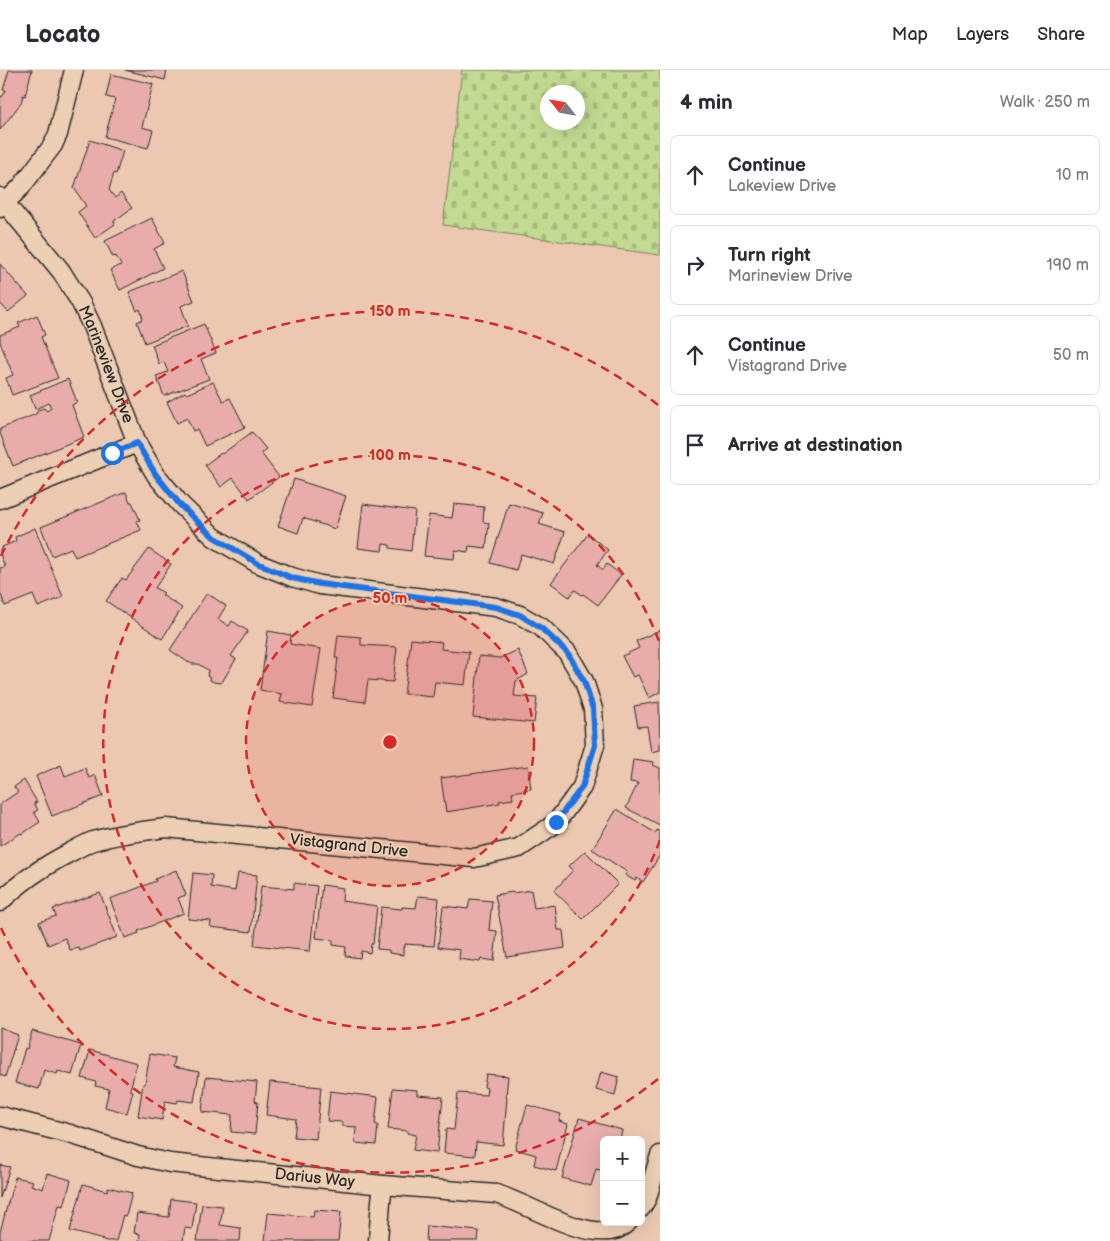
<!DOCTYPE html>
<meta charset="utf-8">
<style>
:root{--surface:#fff;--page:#f7f7f7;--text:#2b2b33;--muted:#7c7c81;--line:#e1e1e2}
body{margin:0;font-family:"Balsamiq Sans",sans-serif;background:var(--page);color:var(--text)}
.controls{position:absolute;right:15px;bottom:15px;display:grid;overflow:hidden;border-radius:8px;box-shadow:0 5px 20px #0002}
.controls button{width:45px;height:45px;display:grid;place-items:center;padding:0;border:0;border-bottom:1px solid var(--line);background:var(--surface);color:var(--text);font:25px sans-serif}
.compass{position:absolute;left:540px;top:15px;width:45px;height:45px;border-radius:50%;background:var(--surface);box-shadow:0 5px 20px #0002;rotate:301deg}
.stop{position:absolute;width:15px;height:15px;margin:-11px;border:4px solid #1a73e8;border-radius:50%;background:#fff}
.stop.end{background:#1a73e8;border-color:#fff;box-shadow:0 1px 5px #0008}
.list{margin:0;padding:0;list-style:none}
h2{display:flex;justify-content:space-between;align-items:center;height:65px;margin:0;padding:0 20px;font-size:21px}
h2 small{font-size:16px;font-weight:400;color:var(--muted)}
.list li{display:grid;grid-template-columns:32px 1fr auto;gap:15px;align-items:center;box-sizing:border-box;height:80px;margin:0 10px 10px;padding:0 10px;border:1px solid var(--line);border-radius:8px}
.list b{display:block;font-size:19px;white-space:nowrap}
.list p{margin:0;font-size:16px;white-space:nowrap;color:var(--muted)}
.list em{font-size:16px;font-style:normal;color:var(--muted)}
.icon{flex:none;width:28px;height:28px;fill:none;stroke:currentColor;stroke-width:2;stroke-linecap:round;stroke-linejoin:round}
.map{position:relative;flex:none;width:660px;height:1171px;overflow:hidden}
header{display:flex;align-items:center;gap:30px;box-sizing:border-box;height:70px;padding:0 25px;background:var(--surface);border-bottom:1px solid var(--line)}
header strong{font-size:24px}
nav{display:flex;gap:28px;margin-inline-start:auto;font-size:18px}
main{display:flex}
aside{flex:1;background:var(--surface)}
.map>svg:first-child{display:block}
.cemetery{fill:url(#cemetery-stones);stroke:#76825e;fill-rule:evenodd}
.building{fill:#e8adaa;stroke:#2b2b2b}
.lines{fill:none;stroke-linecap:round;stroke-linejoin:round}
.street-casing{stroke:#2b2b2b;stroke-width:21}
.street{stroke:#edcfb3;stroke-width:18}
.route{stroke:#1a73e8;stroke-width:6}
.ring{fill:none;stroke:#d62828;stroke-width:2.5;stroke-dasharray:9 6}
.labels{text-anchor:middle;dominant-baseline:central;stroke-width:4;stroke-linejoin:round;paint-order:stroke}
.street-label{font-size:16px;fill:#2b2b2b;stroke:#edcfb3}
.centre{fill:#d62828;stroke:#edcfb3;stroke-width:2.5}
.ring-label{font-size:15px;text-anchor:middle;font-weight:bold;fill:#d62828;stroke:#edcfb3;stroke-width:4;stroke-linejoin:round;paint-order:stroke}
</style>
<header>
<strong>Locato</strong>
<nav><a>Map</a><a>Layers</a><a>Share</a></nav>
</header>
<main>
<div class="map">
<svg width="660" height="1171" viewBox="0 0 660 1171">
<defs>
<pattern id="cemetery-stones" width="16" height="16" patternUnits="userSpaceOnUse" patternTransform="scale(1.25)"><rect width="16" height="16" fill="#c2da91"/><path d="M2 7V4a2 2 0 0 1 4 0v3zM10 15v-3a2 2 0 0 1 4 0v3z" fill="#a7bb7d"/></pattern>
</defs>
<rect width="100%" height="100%" fill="#ecc8b1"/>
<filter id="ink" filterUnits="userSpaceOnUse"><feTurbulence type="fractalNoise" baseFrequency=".02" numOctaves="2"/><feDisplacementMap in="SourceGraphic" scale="10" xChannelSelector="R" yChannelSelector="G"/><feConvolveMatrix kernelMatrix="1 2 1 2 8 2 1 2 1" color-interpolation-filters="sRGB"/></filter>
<g filter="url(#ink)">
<!-- cemetery -->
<path class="cemetery" d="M462 0H660V185L443 155ZM548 22H578V52H548Z"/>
<!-- building -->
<g class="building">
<path d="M9 0H32L25 26 23 25 21 33 0 60V26L2 27 5 22 6 20H3Z"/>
<path d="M125 0H167L165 10Z"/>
<path d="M111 4 153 14 142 57 153 60 148 78 105 67 115 29 106 27Z"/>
<path d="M90 70 123 81 116 104 114 103 109 120 115 128 121 123 132 138 114 151 115 154 95 168 78 142 86 136 74 118Z"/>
<path d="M152 148 165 173 154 179 163 198 120 220 110 200 121 195 116 186 113 187 105 171Z"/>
<path d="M0 194 28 226 8 242 0 233Z"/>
<path d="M182 201 194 231 181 236 188 256 145 273 137 252 143 249 140 239 137 241 129 222Z"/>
<path d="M37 245 45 265 41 267 58 308 12 325 6 308 13 305 0 272V265L20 257 18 253Z"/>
<path d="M204 254 216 283 201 289 209 309 164 326 156 306 168 302 164 292 159 294 152 275Z"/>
<path d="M68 309 77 332 72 335 84 367 13 396 0 363V359L36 344 38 340 44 338 47 341 51 338 49 333 35 339 30 325Z"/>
<path d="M213 312 223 331 230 328 245 357 205 376 197 359 193 361 187 348 177 353 167 332 185 322 187 324Z"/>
<path d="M252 362 266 379 261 383 279 407 249 429 233 408 221 417 205 395 221 383 222 384Z"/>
<path d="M294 409 346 426 335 459 303 448 298 463 278 456Z"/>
<path d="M126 422 130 432H132L140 450 137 451 141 460 75 487 71 478 52 486 41 457Z"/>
<path d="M509 433 543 443 539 454 565 462 554 494 521 484 516 500 490 493Z"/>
<path d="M363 434 415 441 411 481 390 478V475L383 474 382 481 358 478Z"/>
<path d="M454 434 484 437 483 452 489 453 486 478 469 476 468 482 455 480 454 489 424 486 429 445 452 448Z"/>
<path d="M35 458 63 527 38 537 33 525 5 536 0 522V498L5 497 0 484V479L3 478 2 477 16 471 15 467Z"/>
<path d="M588 464 608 480 597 495 603 500 607 494 621 505 598 535 583 524 582 525 575 520 569 527 551 513Z"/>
<path d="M149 479 171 494 155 518 164 523 162 525 182 538 162 569 106 531 122 508 126 510Z"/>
<path d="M207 523 226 536 218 549 229 556 232 551 248 561 231 586 236 589 222 612 219 613 214 612 210 610 209 607 207 606 208 600 198 594H192L189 592V593L170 580Z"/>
<path d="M660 560V622L649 628 638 605 633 607 622 586 639 578 636 571Z"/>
<path d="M268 561 291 565 290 574 321 579 312 637 280 632 282 624 260 620Z"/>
<path d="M338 565 361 567V575L397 577 393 612 368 610 365 632 333 628 338 588H335Z"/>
<path d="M411 569 442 572 441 579 469 582 465 615 435 612 433 627 404 624Z"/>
<path d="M518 580 528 604 516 611 514 626 537 628 534 653 473 647 479 586 500 588Z"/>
<path d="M659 632 660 680 651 682 647 656 638 657 634 636Z"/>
<path d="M633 689 654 692 653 695 660 698V755L626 738 638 713 630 712Z"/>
<path d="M61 695 65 706 85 698 89 708 95 705 103 726 52 746 36 706Z"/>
<path d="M528 696 531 719 512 722 513 729 499 731 500 733 446 742 441 708Z"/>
<path d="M24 710 37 732 34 733 38 740 34 742 40 752 22 764 21 763 0 776V734L18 722 14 717Z"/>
<path d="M617 739 655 763 657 760 660 762V785L643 812 637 808 635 811 625 805 627 802 592 779Z"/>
<path d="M585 781 618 814 583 849 554 821 573 800 569 796Z"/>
<path d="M176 800 186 825 178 828 184 843 138 861 139 863 125 868 110 829 156 811 155 809Z"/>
<path d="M193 803 212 805 211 817 235 821 238 803 257 805 251 862 210 857 211 851 188 849Z"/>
<path d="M294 813 317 816 310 881 254 875 261 816 294 819Z"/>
<path d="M322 815 343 818 342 831 377 836 373 874H371L370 883 361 881 360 888 345 886 346 877 333 875V870L316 868Z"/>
<path d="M531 820 534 838 555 835 558 860H563L565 878 507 887 495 825 512 822 513 823Z"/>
<path d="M100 823 117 867 80 881 79 878 70 880 65 868 48 875 39 852 56 846 53 839Z"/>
<path d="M418 826 439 828 434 876 405 874V878L403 877V885L389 883V880L377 879 381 837 402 839V837L416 838Z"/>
<path d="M470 829 492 831 489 860 497 861 494 891 481 889 480 892 459 889 460 880 438 877 443 836 468 839Z"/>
<path d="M0 958 18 965 5 1007 0 1005Z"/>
<path d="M32 961 81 975 72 1005 58 1001 57 1004 44 1000 39 1019 15 1013 25 978 27 979Z"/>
<path d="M90 980 137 993 130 1020 133 1021 127 1043 105 1037 109 1019 95 1016 96 1012 82 1008Z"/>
<path d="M150 984 175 988 173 997 199 1002 194 1032 178 1030 177 1033 165 1031 162 1050 138 1046 143 1014H145Z"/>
<path d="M601 1002 619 1007 615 1025 596 1020Z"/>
<path d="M486 1004 508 1006 506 1027 507 1028 503 1075 476 1072 475 1086 444 1083 446 1059 454 1060 458 1023 486 1025 487 1018 484 1017Z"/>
<path d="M206 1007 257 1012 255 1031 258 1032 255 1064 231 1062 232 1045 202 1042Z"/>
<path d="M270 1012 321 1017 316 1069 294 1067 296 1049 266 1045Z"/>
<path d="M393 1018 417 1020V1025L443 1027 437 1083 413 1080 416 1065 407 1063 408 1061 388 1059Z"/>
<path d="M330 1021 378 1027 375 1054 378 1055 376 1075 355 1073 356 1057 342 1056V1052L327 1051Z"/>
<path d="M527 1035 561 1044 559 1051 568 1054 556 1101 534 1095 536 1085 515 1079Z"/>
<path d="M579 1048 622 1060 620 1070H604V1101L596 1099 591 1116 562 1108Z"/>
<path d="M0 1095 10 1097 0 1128Z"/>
<path d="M47 1103 71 1110 64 1136 59 1135 49 1171H8L0 1169V1162L15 1107 33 1111 31 1115 43 1119Z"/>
<path d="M83 1114 107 1121 108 1117 132 1123 126 1146 123 1145 116 1171H107L70 1161Z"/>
<path d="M171 1129 196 1132 192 1159 185 1158 183 1171H139L140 1164 134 1163 137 1143 169 1147Z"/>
<path d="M202 1134 223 1136 220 1155 241 1158 240 1171H197Z"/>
<path d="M314 1140 341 1142 338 1171H265L268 1143 313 1147Z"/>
<path d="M427 1156 479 1161 478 1171H426Z"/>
</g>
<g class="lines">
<defs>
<g id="street">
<path id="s1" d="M0 127 61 201 81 233 92 256 137 373 156 405 181 435 214 467 257 493 292 507 320 515 496 537 520 545 541 557 567 582 584 611 593 639 595 675 582 717 556 753 519 778 474 788 166 758C141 761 117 764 93 771 85 774 77 779 69 783 44 796 20 812 0 832"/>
<path d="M0 138 21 117 53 75 58 64 74 0"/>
<path d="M0 429 137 373"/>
<path id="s2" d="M0 1046 70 1064 138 1086 170 1093 383 1115 496 1124C530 1134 583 1171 618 1159 622 1157 625 1154 628 1152"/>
<path d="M641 1138 647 1128 660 1085"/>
<path d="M378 1171 381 1131 383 1115"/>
</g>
</defs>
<!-- street casing -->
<use href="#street" class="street-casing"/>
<!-- street -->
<use href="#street" class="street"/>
</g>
</g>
<g class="lines" filter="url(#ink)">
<!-- route -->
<path class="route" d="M112 383 137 373 156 405 181 436 214 467 257 493 292 508 320 514 496 537 520 545 541 558 567 582 584 611 593 639 595 675 582 717 556 752"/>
</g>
<!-- distance rings -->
<circle cx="390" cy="672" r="144" fill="#d62828" fill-opacity=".12"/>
<g class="ring">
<circle cx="390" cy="672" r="144"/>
<path d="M660 770A287 287 0 1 1 660 574"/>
<path d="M658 1009A431 431 0 0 1 1 858M1 486A431 431 0 0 1 658 335"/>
</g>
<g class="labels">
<!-- street labels -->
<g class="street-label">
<text stroke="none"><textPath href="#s1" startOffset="200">Marineview Drive</textPath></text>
<text transform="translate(349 776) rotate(6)">Vistagrand Drive</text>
<text stroke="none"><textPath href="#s2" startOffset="322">Darius Way</textPath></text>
</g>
</g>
<circle cx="390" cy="672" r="8" class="centre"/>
<g class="ring-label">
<text x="390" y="246">150 m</text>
<text x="390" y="390">100 m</text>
<text x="390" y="533">50 m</text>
</g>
</svg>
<div class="controls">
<button>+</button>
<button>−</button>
</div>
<svg class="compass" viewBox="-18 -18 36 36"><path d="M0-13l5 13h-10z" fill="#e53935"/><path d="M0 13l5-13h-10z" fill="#7c7c81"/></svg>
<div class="stop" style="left:112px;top:383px"></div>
<div class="stop end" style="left:556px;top:752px"></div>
</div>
<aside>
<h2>4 min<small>Walk · 250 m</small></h2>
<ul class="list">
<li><svg class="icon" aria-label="ahead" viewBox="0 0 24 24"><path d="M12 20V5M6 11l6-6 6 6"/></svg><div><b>Continue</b><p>Lakeview Drive</p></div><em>10 m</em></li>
<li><svg class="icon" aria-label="right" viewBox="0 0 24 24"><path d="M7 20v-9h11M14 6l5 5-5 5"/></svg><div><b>Turn right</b><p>Marineview Drive</p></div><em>190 m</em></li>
<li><svg class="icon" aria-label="ahead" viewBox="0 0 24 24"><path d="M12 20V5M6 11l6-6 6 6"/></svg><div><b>Continue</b><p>Vistagrand Drive</p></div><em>50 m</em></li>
<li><svg class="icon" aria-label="arrive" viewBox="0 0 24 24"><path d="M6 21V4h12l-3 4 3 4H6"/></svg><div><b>Arrive at destination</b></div></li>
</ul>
</aside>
</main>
